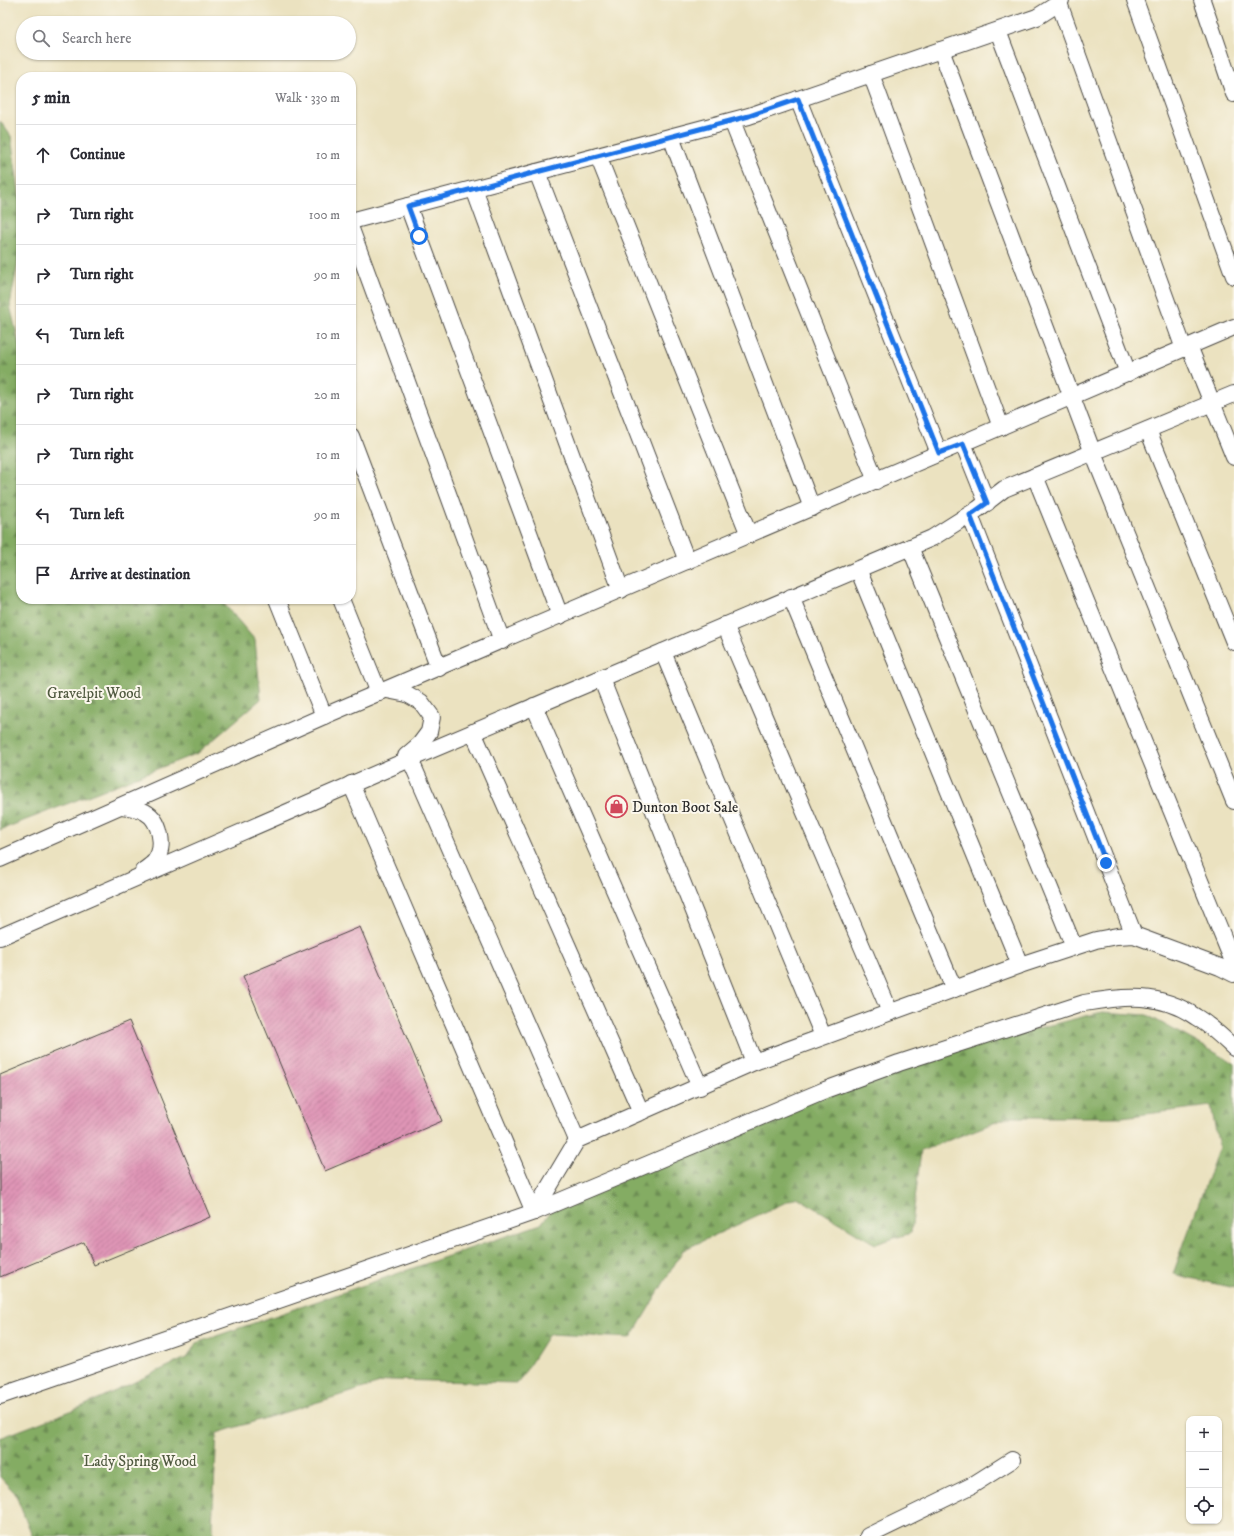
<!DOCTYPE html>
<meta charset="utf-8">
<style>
:root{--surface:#fff;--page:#f2f2f3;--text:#2b2b33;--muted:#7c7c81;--line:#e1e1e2}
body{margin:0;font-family:"IM FELL DW Pica",serif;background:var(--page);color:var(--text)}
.controls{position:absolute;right:12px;bottom:12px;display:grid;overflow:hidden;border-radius:8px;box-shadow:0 1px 3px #0004}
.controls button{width:36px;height:36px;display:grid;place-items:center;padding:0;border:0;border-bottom:1px solid var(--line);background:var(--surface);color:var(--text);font:20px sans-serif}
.stop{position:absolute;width:12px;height:12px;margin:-9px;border:3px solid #1a73e8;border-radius:50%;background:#fff}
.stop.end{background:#1a73e8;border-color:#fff;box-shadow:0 1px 4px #0008}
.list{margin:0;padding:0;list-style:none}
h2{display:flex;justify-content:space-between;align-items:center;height:52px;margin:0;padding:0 16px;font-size:17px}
h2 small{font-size:13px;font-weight:400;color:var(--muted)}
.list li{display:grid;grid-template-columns:26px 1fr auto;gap:12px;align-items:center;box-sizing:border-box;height:60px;padding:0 16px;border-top:1px solid var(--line)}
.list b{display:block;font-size:15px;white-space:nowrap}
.list em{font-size:13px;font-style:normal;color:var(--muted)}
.icon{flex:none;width:22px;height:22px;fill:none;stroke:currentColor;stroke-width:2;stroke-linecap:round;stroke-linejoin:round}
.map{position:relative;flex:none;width:1234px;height:1536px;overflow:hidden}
.search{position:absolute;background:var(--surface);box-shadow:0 1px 3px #0004;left:16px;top:16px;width:340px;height:44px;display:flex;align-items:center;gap:10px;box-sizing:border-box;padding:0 14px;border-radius:22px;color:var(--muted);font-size:15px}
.panel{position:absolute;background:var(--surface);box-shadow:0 1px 3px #0004;left:16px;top:72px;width:340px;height:532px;border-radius:16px}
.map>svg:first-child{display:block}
.forest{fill:url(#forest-firs);stroke:#586c47}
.building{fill:url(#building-hatch)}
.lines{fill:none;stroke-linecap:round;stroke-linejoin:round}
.service-casing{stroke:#484641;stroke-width:18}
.service{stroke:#fff;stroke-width:16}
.route{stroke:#1a73e8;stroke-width:5}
.labels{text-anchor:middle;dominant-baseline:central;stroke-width:4;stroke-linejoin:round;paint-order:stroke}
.park-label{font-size:15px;fill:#505a40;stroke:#fbf7ec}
.poi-label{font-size:15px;fill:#2b2b2b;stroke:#fbf7ec;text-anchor:start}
</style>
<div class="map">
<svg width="1234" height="1536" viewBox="0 0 1234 1536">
<defs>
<pattern id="forest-firs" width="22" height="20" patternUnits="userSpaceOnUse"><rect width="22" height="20" fill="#84ac63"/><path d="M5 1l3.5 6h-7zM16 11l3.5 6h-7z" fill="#6c8c52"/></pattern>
<pattern id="building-hatch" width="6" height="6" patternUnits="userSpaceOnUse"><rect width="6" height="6" fill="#df94b6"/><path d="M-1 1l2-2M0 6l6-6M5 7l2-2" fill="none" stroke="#b57994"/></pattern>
</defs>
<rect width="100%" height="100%" fill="#fbf7ec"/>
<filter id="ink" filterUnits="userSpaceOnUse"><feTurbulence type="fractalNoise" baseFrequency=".025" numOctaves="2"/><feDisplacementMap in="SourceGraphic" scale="8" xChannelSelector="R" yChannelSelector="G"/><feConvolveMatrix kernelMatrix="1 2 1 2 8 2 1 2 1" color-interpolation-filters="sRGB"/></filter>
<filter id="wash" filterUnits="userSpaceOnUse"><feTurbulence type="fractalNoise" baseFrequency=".012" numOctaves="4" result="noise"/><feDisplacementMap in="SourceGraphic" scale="16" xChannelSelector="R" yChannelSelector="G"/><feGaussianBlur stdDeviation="0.9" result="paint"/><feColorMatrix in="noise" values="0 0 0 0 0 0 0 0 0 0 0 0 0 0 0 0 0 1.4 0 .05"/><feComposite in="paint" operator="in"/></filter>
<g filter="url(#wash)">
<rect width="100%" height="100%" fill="#ebe2c0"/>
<!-- forest -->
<g class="forest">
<path d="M0 121 11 136 21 207V245L10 305 21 353V599H220L255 640 261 699 198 753 0 830Z"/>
<path d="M1102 1012 1147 1015 1234 1063V1288L1173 1274 1219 1147 1211 1106 1122 1117H1009L921 1151 911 1233 875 1244 797 1197 683 1250 631 1338 549 1334 518 1383 390 1380 217 1433 212 1526 215 1536H32L15 1493 0 1477V1438L81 1407 188 1357 196 1343 541 1224 558 1202 899 1063Z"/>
</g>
<g id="blocks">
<!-- building -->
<g class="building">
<path d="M360 927 442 1121 325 1171 243 976Z"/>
<path d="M129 1021 210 1217 94 1265 84 1242 0 1277V1075Z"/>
</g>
</g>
</g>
<g filter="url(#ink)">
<use href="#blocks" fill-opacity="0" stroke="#484641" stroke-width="1"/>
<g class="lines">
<defs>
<g id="service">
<path d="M1135 0 1234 276"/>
<path d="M1202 0 1234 94"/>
<path d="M1059 3 1184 349"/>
<path d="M998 31 1128 373"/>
<path d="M941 50 1093 453 1234 801"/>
<path d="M871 74 1001 427"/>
<path d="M798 99 939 453"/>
<path d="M732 121 876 481"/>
<path d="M671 137 812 508"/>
<path d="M598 156 749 535"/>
<path d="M537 172 687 561"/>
<path d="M474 189 621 590"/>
<path d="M408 206 560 616"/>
<path d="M351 221 749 116 1037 17 1059 3 1061 0"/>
<path d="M351 229 502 641"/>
<path d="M1189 346 1234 457"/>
<path d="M1148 430 1234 642"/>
<path d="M351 436 439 668"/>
<path d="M963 443 987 503"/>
<path d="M1035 476 1234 964"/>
<path d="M970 515 1134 935"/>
<path d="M910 547 1074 947"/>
<path d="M858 569 1020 965"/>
<path d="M791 597 954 989"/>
<path d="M277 599 324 716"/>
<path d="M341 599 379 693"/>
<path d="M725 625 890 1012"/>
<path d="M663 652 823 1036"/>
<path d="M601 678 754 1062"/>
<path d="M387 690 407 694 421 702 432 717 429 732 420 744 406 756"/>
<path d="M534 706 700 1087"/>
<path d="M473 732 641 1112"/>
<path d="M410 759 577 1140"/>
<path d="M351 784 534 1212"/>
<path d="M121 806C129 807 138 808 145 812 160 820 166 847 155 861 152 865 147 868 143 871"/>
<path d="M0 859 324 716 1234 327"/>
<path d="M0 937 410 759 932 538 978 509 1004 489 1234 394"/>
<path d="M534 1212 577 1140 754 1062 1020 965 1096 940 1117 936 1134 935 1220 967 1234 974"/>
<path d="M0 1396 534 1212 825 1090 899 1063 1084 1003C1124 996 1160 992 1196 1017 1210 1025 1222 1037 1234 1048"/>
<path d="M868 1536 971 1486 1012 1460"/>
</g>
</defs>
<!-- service casing -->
<use href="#service" class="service-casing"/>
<!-- service -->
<use href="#service" class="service"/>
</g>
</g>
<g class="lines" filter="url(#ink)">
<!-- route -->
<path class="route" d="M419 236 408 206 749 116 798 99 939 453 963 444 987 503 970 515 1106 863"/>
</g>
<!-- icons -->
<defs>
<symbol id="shop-ring" viewBox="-11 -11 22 22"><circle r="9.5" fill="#fbf7ec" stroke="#d1495b" stroke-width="1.5"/><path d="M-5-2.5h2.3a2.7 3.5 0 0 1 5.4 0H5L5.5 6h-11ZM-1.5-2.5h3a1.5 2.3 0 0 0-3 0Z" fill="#d1495b"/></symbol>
</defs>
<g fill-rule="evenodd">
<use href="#shop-ring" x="604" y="794" width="25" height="25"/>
</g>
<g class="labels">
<!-- park labels -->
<g class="park-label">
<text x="94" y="693">Gravelpit Wood</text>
<text x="140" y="1461">Lady Spring Wood</text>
</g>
<!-- poi labels -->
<g class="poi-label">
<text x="632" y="807">Dunton Boot Sale</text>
</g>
</g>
</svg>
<div class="controls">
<button>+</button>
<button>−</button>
<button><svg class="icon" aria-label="locate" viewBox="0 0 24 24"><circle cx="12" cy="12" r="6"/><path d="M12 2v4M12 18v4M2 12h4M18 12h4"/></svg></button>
</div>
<div class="stop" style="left:419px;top:236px"></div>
<div class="stop end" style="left:1106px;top:863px"></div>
<div class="search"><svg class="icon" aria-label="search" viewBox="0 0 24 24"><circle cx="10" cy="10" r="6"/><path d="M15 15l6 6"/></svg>Search here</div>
<section class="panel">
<h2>5 min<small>Walk · 330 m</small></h2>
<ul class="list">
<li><svg class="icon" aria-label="ahead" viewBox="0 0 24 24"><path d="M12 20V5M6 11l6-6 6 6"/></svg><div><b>Continue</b></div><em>10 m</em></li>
<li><svg class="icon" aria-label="right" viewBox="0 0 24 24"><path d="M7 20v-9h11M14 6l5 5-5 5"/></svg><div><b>Turn right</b></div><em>100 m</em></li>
<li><svg class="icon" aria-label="right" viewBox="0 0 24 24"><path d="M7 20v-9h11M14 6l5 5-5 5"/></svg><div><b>Turn right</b></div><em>90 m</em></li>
<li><svg class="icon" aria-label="left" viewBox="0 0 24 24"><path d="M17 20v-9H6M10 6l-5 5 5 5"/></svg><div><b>Turn left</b></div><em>10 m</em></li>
<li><svg class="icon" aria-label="right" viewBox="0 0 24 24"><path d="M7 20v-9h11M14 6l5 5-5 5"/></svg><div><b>Turn right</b></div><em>20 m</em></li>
<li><svg class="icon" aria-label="right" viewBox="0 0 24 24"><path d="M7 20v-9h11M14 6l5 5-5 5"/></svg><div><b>Turn right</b></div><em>10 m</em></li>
<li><svg class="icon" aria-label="left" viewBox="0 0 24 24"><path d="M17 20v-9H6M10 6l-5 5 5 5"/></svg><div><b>Turn left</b></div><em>90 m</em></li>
<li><svg class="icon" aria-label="arrive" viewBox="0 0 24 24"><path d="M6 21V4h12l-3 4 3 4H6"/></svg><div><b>Arrive at destination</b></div></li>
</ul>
</section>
</div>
